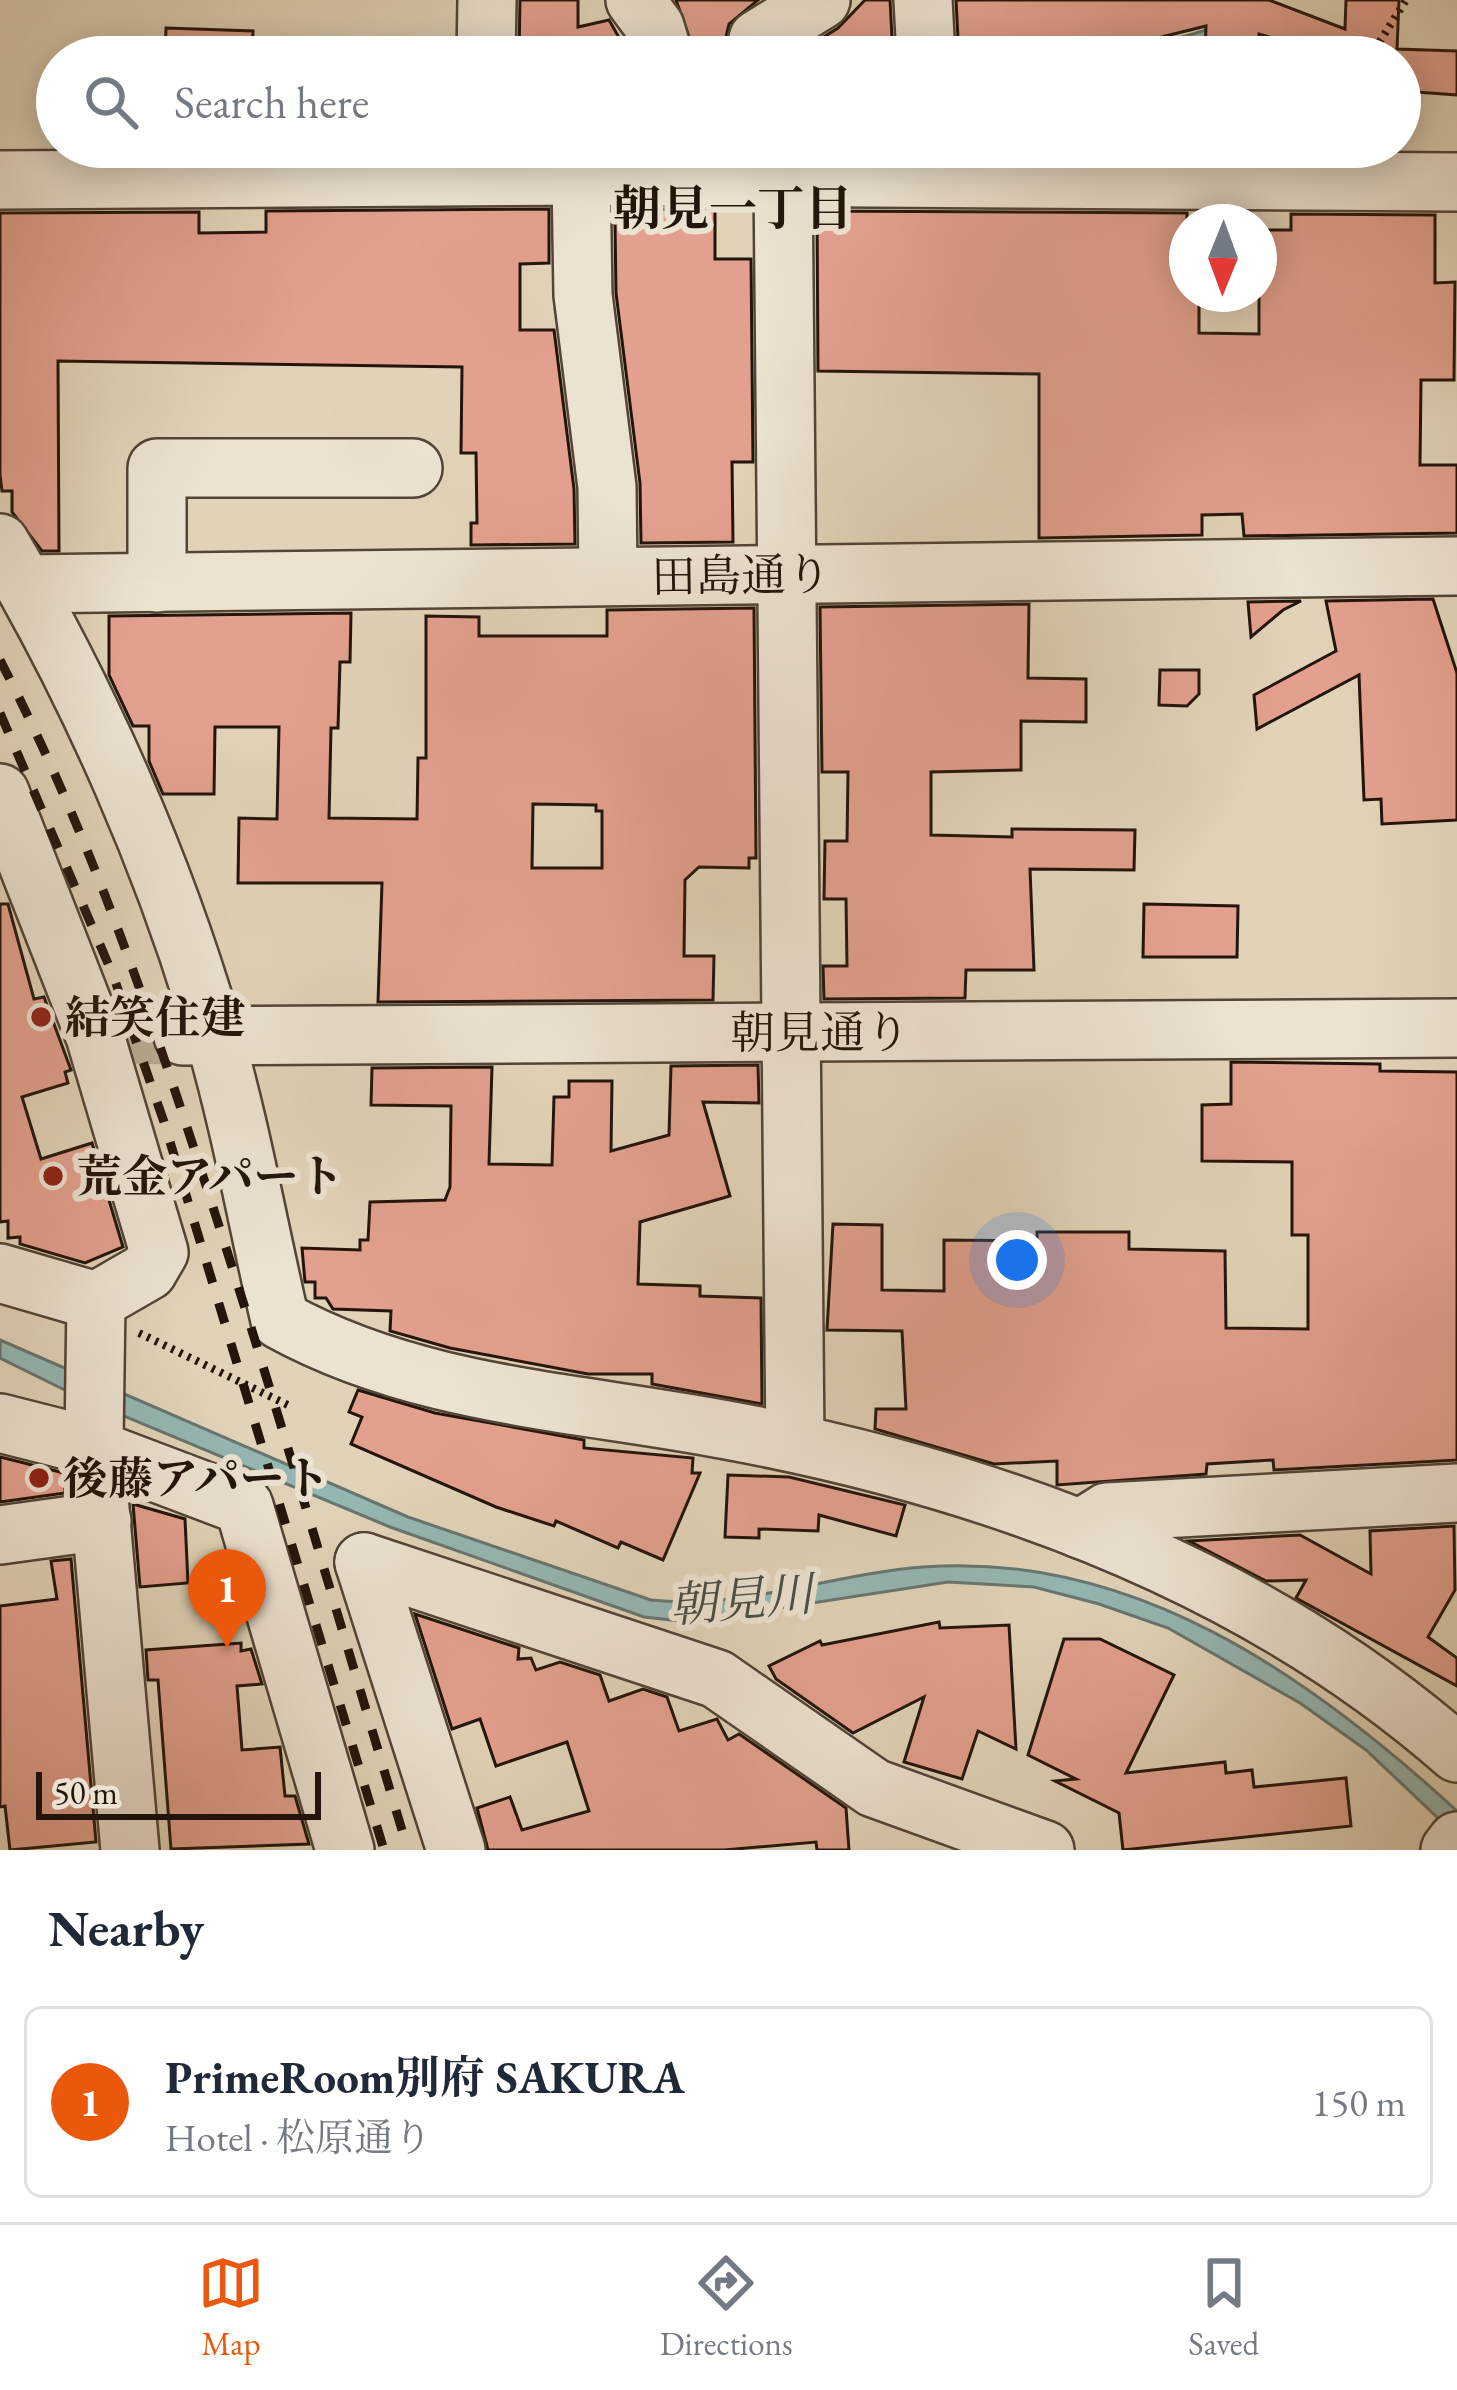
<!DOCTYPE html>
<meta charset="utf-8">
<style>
:root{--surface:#fff;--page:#f2f2f3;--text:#1f2937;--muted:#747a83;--line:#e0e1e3;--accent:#ea580c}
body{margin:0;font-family:"EB Garamond","Noto Serif JP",serif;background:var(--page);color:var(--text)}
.compass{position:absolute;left:1169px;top:204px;width:108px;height:108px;border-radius:50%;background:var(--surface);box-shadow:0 6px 30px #0003;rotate:181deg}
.scale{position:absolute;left:36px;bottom:30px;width:285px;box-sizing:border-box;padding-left:12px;border:6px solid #23150b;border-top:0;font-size:33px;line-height:42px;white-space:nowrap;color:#23150b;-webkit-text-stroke:9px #ece2d1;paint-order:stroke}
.you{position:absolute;left:1017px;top:1260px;width:42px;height:42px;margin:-30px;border:9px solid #fff;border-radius:50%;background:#1a73e8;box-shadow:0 0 0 18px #1a73e833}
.badge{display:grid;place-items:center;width:78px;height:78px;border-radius:50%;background:var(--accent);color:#fff;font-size:39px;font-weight:700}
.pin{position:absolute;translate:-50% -99px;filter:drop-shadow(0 3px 6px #0008)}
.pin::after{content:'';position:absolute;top:63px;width:42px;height:36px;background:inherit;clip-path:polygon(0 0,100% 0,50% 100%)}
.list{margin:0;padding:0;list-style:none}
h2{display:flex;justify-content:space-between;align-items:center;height:156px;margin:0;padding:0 48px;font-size:51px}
h2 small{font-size:39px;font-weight:400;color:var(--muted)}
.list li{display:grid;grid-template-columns:78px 1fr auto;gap:36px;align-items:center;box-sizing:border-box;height:192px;margin:0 24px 24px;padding:0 24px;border:3px solid var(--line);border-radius:18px}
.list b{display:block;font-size:45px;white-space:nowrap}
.list p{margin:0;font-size:39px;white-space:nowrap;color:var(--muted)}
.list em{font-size:39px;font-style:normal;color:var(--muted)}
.icon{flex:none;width:66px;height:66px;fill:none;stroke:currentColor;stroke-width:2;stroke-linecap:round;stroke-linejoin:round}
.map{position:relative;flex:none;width:1457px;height:1850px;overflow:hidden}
.search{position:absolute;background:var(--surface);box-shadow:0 6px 30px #0003;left:36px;right:36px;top:36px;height:132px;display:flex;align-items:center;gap:30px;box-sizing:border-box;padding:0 42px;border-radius:66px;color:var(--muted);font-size:45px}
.sheet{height:372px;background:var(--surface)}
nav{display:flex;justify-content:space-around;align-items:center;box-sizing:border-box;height:168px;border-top:3px solid var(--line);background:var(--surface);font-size:33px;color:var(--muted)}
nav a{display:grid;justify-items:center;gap:6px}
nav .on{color:var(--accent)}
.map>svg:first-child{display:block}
.water{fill:#95b7b3;stroke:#677670;stroke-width:3}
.building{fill:#e3a08e;stroke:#23150b;stroke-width:3;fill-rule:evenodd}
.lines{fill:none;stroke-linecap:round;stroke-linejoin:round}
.minor-tunnel{stroke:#bbad95;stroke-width:57;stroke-dasharray:57 28;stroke-linecap:butt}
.minor-casing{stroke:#524436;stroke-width:62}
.path{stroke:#23150b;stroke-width:8;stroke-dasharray:3 6;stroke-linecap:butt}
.minor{stroke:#ece2d1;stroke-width:57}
.rail{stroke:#23150b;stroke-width:9;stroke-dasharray:21 21;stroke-linecap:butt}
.poi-dot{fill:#8f2418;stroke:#ece2d1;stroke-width:4.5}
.labels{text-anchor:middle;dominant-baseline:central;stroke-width:12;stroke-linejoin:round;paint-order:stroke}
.street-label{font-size:45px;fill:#23150b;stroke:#ece2d1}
.poi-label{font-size:45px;font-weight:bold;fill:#23150b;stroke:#ece2d1;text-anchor:start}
.neighbourhood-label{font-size:48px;font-weight:bold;fill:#23150b;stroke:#ece2d1}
.water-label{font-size:48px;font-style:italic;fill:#4b4e46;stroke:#ece2d1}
</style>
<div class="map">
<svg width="1457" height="1850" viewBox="0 0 1457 1850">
<rect width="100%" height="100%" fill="#e1d3b8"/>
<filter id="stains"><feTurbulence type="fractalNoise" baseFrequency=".00167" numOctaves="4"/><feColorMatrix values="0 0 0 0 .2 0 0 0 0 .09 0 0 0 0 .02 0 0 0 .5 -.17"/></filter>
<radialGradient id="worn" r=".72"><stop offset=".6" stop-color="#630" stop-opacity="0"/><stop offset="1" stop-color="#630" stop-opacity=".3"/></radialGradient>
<!-- water -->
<g class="water">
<path d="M1213 28 1270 39 1316 57C1281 57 1250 35 1216 37 1181 38 1150 57 1115 57Z"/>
<path d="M0 1340 408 1517 651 1600C742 1610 832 1574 923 1567 1133 1551 1310 1676 1457 1811V1836L1366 1750 1300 1703 1168 1628 1099 1604 1034 1587 948 1582 689 1622 644 1617 390 1527 83 1399 0 1358Z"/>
</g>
<!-- building -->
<g class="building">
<path d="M520 0H578V27L609 20 630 57H519Z"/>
<path d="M676 0H758L729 24 725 41 730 57H696Z"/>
<path d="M865 0H890L893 57H792L838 28Z"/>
<path d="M956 0H1269L1345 29 1346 0H1399L1397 49 1457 51V95L1403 91 1400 57H1337L1259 34 1258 57H1205L1206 26 1081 57H959Z"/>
<path d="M166 28 253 31 252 57H165Z"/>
<path d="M549 209V263L520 264V330H554L574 489 575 544 471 545V523H477L476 453H461L462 367 58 361 59 551H42L12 512V491H2L0 475V213L199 212V233L266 232V211Z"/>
<path d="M641 209 715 210V259H751L753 462H732L733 542 641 543 640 483 616 293 615 223 641 222Z"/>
<path d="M817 211 1187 213V294H1199V333L1259 334V230H1291V214L1435 215V283L1455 282 1454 380H1421L1420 465H1457V533L1244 536 1242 514 1202 515V535L1039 538V374L818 371Z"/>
<path d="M1433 599 1457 673V820L1382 824 1381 799 1364 800 1359 675 1257 729 1254 695 1336 651 1326 601Z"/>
<path d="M1301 601 1283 610 1251 637 1248 602Z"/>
<path d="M1029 604 1028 678 1086 679V722L1021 721V770L931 772V835L1012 837V829L1135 830 1134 870 1030 869 1034 970H966L965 998 824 999 823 966H847L846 899H824L825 841H847L848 772H822L820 607Z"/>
<path d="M754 608 756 858H749V868L699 867 685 880 684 956H714L713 1000 378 1002 382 883H238L239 818 277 819 279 727H215L214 794H163L149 761V726H133L109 675V616L351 613 350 662H340L338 728H331L329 818 417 819 418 758H426V616L479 617V636H607V610ZM533 804 596 805V811H602V868H532Z"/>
<path d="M1160 670H1199V694L1187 706 1159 705Z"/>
<path d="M0 904H8L34 999 44 997 71 1070 65 1072 68 1083 22 1097 41 1159 92 1143 123 1247 85 1263 20 1244V1237L8 1238V1221L0 1222Z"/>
<path d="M1144 904 1238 906 1237 957H1143Z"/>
<path d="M1231 1062 1380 1064V1071L1457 1072V1460L1274 1470 1273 1460 1207 1464 1206 1474 1057 1485V1461L994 1464 875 1429 876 1409H906L902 1331 827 1330 833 1224 882 1225V1290L944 1291V1240L1037 1241V1232H1129V1249L1225 1251 1226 1328 1308 1329V1235H1292V1162L1202 1161V1105L1231 1104Z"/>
<path d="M758 1065 759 1103 703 1102 730 1196 640 1222 638 1284 700 1286V1296L761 1298 762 1404 652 1384V1374H588L450 1348 390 1331 391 1311 333 1309 326 1298H315V1282H305L302 1248 360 1250V1240H368L370 1202 445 1200 450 1187 451 1106 371 1105 372 1068 492 1067 489 1164 552 1165 554 1097H569V1081H612L611 1151 669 1135 671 1066Z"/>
<path d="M358 1390 435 1413 584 1440V1448L693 1458 692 1473H700L663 1560 621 1542 618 1548 556 1521 554 1526 496 1507 351 1444 362 1417 349 1412Z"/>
<path d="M0 1457 64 1473 65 1493 0 1502Z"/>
<path d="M728 1475 789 1477 905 1505 896 1536 819 1515 818 1531 759 1529V1538L725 1537Z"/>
<path d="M133 1504 185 1519 188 1583 140 1587Z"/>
<path d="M1454 1526 1455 1590 1428 1637 1457 1658V1686L1296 1598 1306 1580 1266 1581 1189 1541 1300 1535 1371 1574 1370 1531Z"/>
<path d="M71 1559 96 1842 10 1850 5 1806 0 1807V1606L57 1599 51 1561Z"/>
<path d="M415 1614 519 1648 518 1659 531 1658 536 1670 560 1662 600 1675 609 1701 643 1689 667 1697 679 1731 717 1719 728 1740 739 1734 846 1808 849 1850H817L816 1842 724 1850H488L477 1808 510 1797 522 1830 589 1811 567 1742 496 1766 480 1719 452 1729Z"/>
<path d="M939 1622 940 1628 1009 1625 1016 1749 978 1731 962 1779 904 1762 924 1697 853 1733 776 1679 769 1666 820 1641 822 1645Z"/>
<path d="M1064 1639H1100L1174 1675 1126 1773 1225 1762 1226 1773 1252 1770 1254 1787 1346 1778 1351 1826 1123 1850 1119 1813 1055 1781 1076 1779 1028 1755Z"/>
<path d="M241 1643V1651L251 1649 262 1684 237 1686 242 1750 280 1747 285 1796H295L309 1844 171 1849 158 1680H148L146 1650Z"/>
</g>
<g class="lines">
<!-- minor-tunnel -->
<path class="minor-tunnel" d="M121 1035 183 1036"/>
<defs>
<g id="minor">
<path d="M635 0 655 27 664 57"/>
<path d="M923 0 926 57"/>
<path d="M758 39 821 0"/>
<path d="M486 57 487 0"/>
<path d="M581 176 583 295 607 487 608 576"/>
<path d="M783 177 795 1443"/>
<path d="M0 180 581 176 1457 182"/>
<path d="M0 543C90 695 165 866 214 1035 241 1128 258 1225 280 1320 418 1396 574 1401 727 1430 991 1479 1253 1574 1457 1753"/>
<path d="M157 583V468H413"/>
<path d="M24 584 1457 566"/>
<path d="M0 793 95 1036 159 1252 148 1271 96 1301 0 1273"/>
<path d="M183 1036 1457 1028"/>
<path d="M96 1301 94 1440 130 1850"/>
<path d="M0 1423 75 1442 244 1506 345 1850"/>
<path d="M1080 1529 1107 1512 1457 1493"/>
<path d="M0 1535 102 1521"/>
<path d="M364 1562 717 1679 874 1788 1045 1850"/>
<path d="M364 1562 456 1850"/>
<path d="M1450 1850 1457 1841"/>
</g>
</defs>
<!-- minor casing -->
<use href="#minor" class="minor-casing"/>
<!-- path -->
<g class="path">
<path d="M1370 57 1406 0"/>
<path d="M139 1333 290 1406"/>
</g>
<!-- minor -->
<use href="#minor" class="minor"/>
<!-- rail -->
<g class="rail">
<path d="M0 660C90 834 152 1018 212 1204 281 1418 343 1635 408 1850"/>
<path d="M0 713 113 975 164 1122 384 1850"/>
</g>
</g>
<!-- markers -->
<g class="poi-dot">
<circle cx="41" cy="1017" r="12"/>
<circle cx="53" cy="1176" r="12"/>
<circle cx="39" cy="1478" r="12"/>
</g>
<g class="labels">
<!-- street labels -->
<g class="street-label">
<text transform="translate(741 575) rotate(-1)">田島通り</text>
<text x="820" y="1032">朝見通り</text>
</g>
<!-- poi labels -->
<g class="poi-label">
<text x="65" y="1017">結笑住建</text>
<text x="77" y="1176">荒金アパート</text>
<text x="63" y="1478">後藤アパート</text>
</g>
<!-- neighbourhood labels -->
<g class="neighbourhood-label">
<text x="733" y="208">朝見一丁目</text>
</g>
<!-- water labels -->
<g class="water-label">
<text transform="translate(741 1599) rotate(-5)">朝見川</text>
</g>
</g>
<rect width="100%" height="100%" filter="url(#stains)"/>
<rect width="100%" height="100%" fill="url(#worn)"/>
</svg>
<svg class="compass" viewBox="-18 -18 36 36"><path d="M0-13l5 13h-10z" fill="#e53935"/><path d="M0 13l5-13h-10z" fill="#747a83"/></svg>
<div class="scale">50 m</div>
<div class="you"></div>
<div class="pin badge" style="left:227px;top:1648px">1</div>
<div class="search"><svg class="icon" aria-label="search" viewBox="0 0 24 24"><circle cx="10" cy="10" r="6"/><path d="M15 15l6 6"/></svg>Search here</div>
</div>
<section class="sheet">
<h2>Nearby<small></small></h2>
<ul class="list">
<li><span class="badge">1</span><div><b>PrimeRoom別府 SAKURA</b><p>Hotel · 松原通り</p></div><em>150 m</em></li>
</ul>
</section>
<nav>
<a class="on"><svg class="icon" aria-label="map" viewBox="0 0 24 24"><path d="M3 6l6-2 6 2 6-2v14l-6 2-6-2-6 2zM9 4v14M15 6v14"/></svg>Map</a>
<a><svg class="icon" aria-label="directions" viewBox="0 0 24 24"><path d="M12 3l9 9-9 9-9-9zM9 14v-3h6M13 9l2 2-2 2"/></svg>Directions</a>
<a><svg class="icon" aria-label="saved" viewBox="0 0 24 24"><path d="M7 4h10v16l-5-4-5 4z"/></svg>Saved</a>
</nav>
